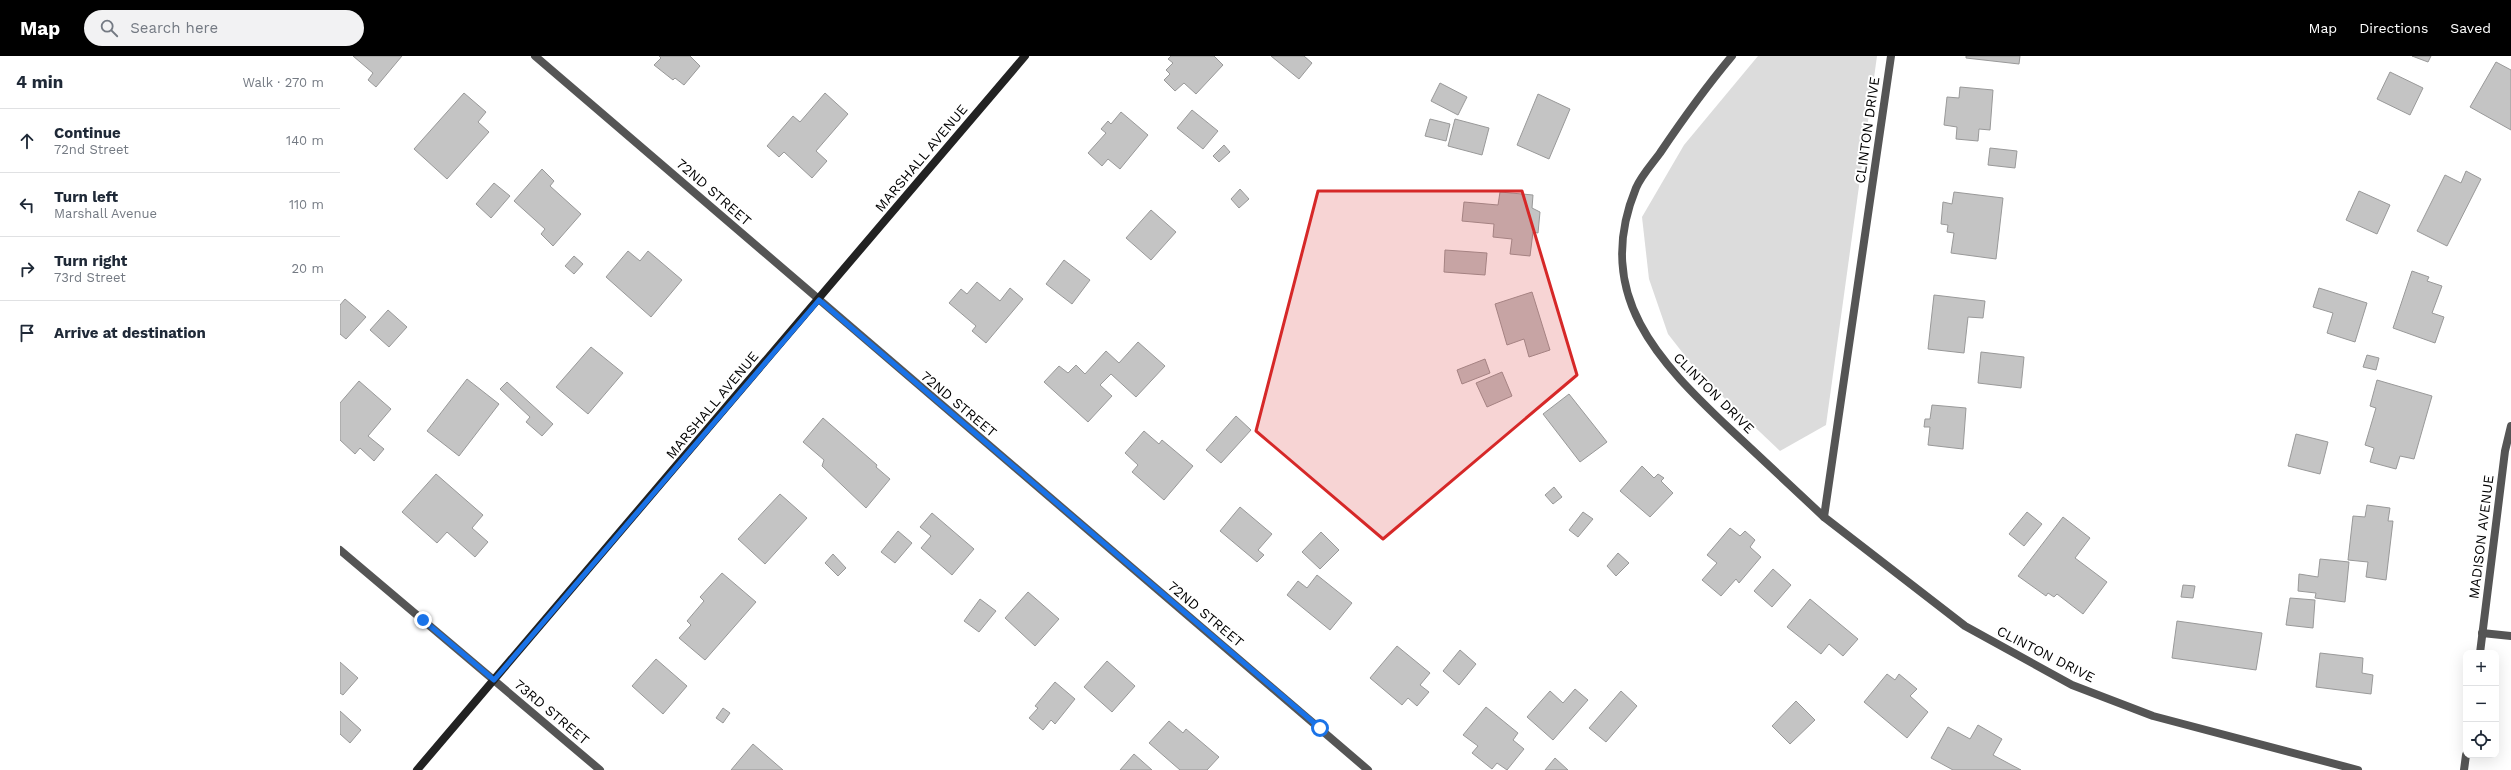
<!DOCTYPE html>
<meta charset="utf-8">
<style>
:root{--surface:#fff;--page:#f2f2f3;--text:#1f2937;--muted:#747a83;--line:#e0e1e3;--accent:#000}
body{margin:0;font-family:"Work Sans",sans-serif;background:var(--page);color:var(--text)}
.controls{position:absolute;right:12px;bottom:12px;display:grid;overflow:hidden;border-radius:8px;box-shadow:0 4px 16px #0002}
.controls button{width:36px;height:36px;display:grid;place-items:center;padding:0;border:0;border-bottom:1px solid var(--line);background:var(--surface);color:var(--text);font:20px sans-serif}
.stop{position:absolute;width:12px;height:12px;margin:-9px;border:3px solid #1a73e8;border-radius:50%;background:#fff}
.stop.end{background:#1a73e8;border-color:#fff;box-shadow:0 1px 4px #0008}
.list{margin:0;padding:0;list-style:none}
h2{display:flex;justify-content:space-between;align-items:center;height:52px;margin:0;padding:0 16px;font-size:17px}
h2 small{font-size:13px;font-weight:400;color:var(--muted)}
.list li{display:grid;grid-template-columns:26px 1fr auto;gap:12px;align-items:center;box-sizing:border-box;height:64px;padding:0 16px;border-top:1px solid var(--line)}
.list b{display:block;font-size:15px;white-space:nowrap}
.list p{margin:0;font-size:13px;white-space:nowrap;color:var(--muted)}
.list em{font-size:13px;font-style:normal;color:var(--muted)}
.icon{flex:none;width:22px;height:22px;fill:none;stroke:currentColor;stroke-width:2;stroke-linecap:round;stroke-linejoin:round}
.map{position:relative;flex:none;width:2171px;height:714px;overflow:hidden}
header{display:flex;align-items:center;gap:24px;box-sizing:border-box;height:56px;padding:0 20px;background:var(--accent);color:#fff}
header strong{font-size:19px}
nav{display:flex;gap:22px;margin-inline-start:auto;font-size:14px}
.search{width:280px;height:36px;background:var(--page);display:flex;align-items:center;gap:10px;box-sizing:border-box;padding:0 14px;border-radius:22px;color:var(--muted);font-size:15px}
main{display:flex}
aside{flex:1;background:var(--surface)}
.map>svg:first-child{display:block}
.green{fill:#dcdcdc}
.building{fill:#c4c4c4;stroke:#999}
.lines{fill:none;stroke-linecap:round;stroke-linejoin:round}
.lane{stroke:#555;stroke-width:8}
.street{stroke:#555;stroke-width:8}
.secondary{stroke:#222;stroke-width:8}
.route{stroke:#1a73e8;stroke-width:5}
.marked{fill:#d62828;fill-opacity:0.2;stroke:#d62828;stroke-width:3;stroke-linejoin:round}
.labels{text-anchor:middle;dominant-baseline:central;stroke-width:4;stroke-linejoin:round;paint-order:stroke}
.street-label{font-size:14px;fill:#000;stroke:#fff}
</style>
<header>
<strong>Map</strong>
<div class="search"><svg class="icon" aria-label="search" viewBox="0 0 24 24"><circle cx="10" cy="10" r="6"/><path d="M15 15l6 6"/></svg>Search here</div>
<nav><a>Map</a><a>Directions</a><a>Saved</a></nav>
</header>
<main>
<aside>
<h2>4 min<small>Walk · 270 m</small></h2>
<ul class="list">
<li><svg class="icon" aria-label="ahead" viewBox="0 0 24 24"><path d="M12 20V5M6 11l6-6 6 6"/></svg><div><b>Continue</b><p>72nd Street</p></div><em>140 m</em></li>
<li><svg class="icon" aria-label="left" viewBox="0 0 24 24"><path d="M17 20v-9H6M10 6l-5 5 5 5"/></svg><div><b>Turn left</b><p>Marshall Avenue</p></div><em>110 m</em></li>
<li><svg class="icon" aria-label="right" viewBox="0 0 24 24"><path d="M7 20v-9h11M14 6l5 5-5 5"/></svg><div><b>Turn right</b><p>73rd Street</p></div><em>20 m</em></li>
<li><svg class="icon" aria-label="arrive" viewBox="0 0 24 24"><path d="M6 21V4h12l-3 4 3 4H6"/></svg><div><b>Arrive at destination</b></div></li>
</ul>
</aside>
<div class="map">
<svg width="2171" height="714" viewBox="0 0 2171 714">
<rect width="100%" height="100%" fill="#fff"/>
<!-- green -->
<path class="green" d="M1418 0H1537L1486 369 1440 395 1360 319 1328 278 1309 223 1302 161 1344 89Z"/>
<!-- building -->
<g class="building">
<path d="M13 0H62L36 31 28 24 33 17Z"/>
<path d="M319 0H350L360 10 344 29 335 22 333 24 314 9 321 2Z"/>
<path d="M831 0H874L883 9 856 38 844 27 835 35 824 24 830 18 826 14 833 7 828 3Z"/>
<path d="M931 0H964L972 7 959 23Z"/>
<path d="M1626 0H1680L1679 8 1626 2Z"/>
<path d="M2072 0H2091L2088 6Z"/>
<path d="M2156 6 2171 14V74L2130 51Z"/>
<path d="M2050 16 2083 32 2070 59 2037 43Z"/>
<path d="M1100 27 1127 41 1118 59 1091 45Z"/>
<path d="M1620 31 1653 34 1650 74 1639 73 1638 85 1616 83 1617 71 1604 69 1607 41 1619 42Z"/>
<path d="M124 37 146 56 138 66 149 76 107 123 74 93Z"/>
<path d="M485 37 508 58 476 95 487 105 472 122 444 96 439 101 427 90 453 60 460 66Z"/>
<path d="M1198 38 1230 53 1209 103 1177 89Z"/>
<path d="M852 54 878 75 863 93 837 72Z"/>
<path d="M781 56 808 79 780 113 768 103 762 110 748 97 766 77 761 73 768 65 771 68Z"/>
<path d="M1090 63 1110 68 1106 85 1085 80Z"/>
<path d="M1115 63 1149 72 1142 99 1108 90Z"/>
<path d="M884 89 890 96 879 106 873 100Z"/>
<path d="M1650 92 1677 95 1675 112 1648 109Z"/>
<path d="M202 113 214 125 210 130 241 158 213 190 201 178 205 173 174 145Z"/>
<path d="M2126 115 2141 123 2107 190 2077 175 2105 119 2121 127Z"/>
<path d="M154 127 170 140 151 162 136 148Z"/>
<path d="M900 133 909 143 899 152 891 143Z"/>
<path d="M2019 135 2050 149 2037 178 2006 164Z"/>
<path d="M1160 136 1193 139 1192 152 1200 156 1198 177 1193 176 1190 200 1170 198 1172 183 1153 181 1154 168 1122 165 1124 146 1158 149Z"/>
<path d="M1614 136 1663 142 1656 203 1611 197 1614 177 1607 176 1608 169 1601 168 1603 146 1612 148Z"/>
<path d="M811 154 836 176 811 204 786 182Z"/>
<path d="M1105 194 1147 197 1145 219 1104 216Z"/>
<path d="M288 195 300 205 308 195 342 224 311 261 266 221Z"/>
<path d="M234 200 243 208 234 218 225 210Z"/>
<path d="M724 204 750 224 732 248 706 228Z"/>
<path d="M2072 215 2089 221 2087 225 2102 230 2092 257 2104 261 2095 287 2053 272Z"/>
<path d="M637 226 660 245 670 232 683 243 646 287 632 275 636 270 609 247 621 233 627 238Z"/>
<path d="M1979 232 2027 247 2015 286 1987 277 1993 257 1973 251Z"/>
<path d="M1192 236 1210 294 1189 301 1184 283 1167 289 1155 248Z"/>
<path d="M1594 239 1645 245 1643 262 1628 261 1624 297 1588 293Z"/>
<path d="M5 243 26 261 6 283 0 278V249Z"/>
<path d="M48 254 67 271 49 291 30 274Z"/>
<path d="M798 286 825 310 796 341 771 318 760 329 772 340 748 366 704 326 719 310 728 317 736 309 745 318 766 295 779 307Z"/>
<path d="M251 291 283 317 248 358 216 331Z"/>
<path d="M1641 296 1684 301 1681 332 1638 327Z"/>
<path d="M2027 299 2039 302 2036 314 2023 311Z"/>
<path d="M1145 303 1150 317 1122 328 1117 314Z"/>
<path d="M1162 316 1172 340 1147 351 1136 327Z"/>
<path d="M127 323 159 348 119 400 87 375Z"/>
<path d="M2037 324 2092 340 2074 403 2060 400 2056 413 2030 406 2034 392 2025 389 2036 352 2030 350Z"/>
<path d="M19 325 51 353 28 380 44 393 34 405 20 392 15 398 0 384V347Z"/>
<path d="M167 326 213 368 202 380 186 366 190 361 160 333Z"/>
<path d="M1229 338 1267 386 1240 406 1203 358Z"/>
<path d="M1592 349 1626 352 1623 393 1588 389 1590 371H1584L1585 363H1590Z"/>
<path d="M896 360 911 374 881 407 866 394Z"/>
<path d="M483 362 537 409 536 411 550 423 526 452 482 410 484 404 463 386Z"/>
<path d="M804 375 819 388 822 384 853 410 824 444 792 416 798 409 785 397Z"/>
<path d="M1956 378 1988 386 1980 418 1948 410Z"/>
<path d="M1302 410 1314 422 1318 418 1324 422 1321 425 1333 437 1310 461 1280 435Z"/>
<path d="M96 418 143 459 132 472 148 486 135 501 107 476 97 487 62 456Z"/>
<path d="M1214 431 1222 441 1213 448 1205 439Z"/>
<path d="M440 438 467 462 425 508 398 483Z"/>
<path d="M2027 449 2050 452 2048 465H2053L2046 524 2026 521 2028 506 2008 504 2013 460 2025 461Z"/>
<path d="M900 451 932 478 918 494 924 499 917 506 880 475Z"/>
<path d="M1243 456 1253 463 1238 481 1229 474Z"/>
<path d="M1687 456 1702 468 1684 490 1669 478Z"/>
<path d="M592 457 634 493 612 519 581 492 591 480 580 471Z"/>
<path d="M1723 461 1750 482 1735 502 1767 526 1743 558 1717 538 1714 541 1708 537 1706 540 1678 520Z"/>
<path d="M1390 472 1400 480 1405 475 1415 484 1410 491 1421 501 1399 527 1396 523 1381 540 1362 524 1377 507 1367 499Z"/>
<path d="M558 475 572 487 555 507 541 496Z"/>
<path d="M981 476 999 494 980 513 962 496Z"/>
<path d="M1278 497 1289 507 1276 520 1267 510Z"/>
<path d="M493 498 506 512 498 520 485 507Z"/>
<path d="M1980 503 2009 506 2005 546 1975 542 1976 537 1958 535 1959 518 1978 521Z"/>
<path d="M1433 513 1451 529 1432 551 1414 535Z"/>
<path d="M382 517 416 546 365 604 339 582 351 569 347 565 364 545 360 541Z"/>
<path d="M977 519 1012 547 990 574 947 539 958 525 967 532Z"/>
<path d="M1843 529 1855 530 1853 542 1841 541Z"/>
<path d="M688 536 719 563 695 590 665 562Z"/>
<path d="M1950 542 1975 544 1973 572 1946 569Z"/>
<path d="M640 543 656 555 639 576 624 565Z"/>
<path d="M1470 543 1518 583 1503 600 1489 588 1481 598 1447 571Z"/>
<path d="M1837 565 1922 577 1916 614 1832 602Z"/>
<path d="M1057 590 1090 617 1080 629 1089 636 1077 650 1068 642 1062 649 1030 622Z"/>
<path d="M1120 594 1136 608 1119 629 1103 615Z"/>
<path d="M1980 597 2023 602 2022 617 2033 619 2031 638 1976 631Z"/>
<path d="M316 603 347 630 323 658 292 630Z"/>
<path d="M767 605 795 630 772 656 744 631Z"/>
<path d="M0 606 18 622 3 639 0 637Z"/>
<path d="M1547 618 1555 624 1559 618 1577 633 1570 640 1588 656 1567 682 1524 646Z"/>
<path d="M715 626 735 643 715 668 711 664 703 674 689 662 698 652 695 650Z"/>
<path d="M1235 633 1248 644 1213 684 1187 661 1210 635 1223 647Z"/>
<path d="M1281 635 1297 650 1266 686 1249 672Z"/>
<path d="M1456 645 1475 664 1450 688 1432 670Z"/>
<path d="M1146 651 1178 677 1173 684 1184 693 1167 714 1157 707 1152 713 1132 697 1138 690 1123 679Z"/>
<path d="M383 652 390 657 383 667 376 662Z"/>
<path d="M0 655 21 674 10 687 0 678Z"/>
<path d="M829 665 843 677 846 673 879 701 867 714H840L809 687Z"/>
<path d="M1638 669 1662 683 1653 699 1681 714H1613L1591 702 1608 671 1630 683Z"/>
<path d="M413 688 443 714H391Z"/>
<path d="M794 698 812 714H780Z"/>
<path d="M1215 702 1228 714H1205Z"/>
</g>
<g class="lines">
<!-- lane -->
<path class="lane" d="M2142 577 2171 580"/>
<!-- street -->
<g class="street">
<path d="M195 0 1028 714"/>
<path d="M1392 0C1366 31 1343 63 1320 97 1312 108 1301 120 1296 132 1252 239 1319 306 1391 374 1422 403 1453 432 1484 461"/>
<path d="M1551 0 1484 461 1625 570 1732 629 1813 660 2018 714"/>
<path d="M0 494 260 714"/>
<path d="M2140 597 2165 395 2171 370"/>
<path d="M2124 714 2126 699"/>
</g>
<!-- secondary -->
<path class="secondary" d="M77 714 685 0"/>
</g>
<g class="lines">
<!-- route -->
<path class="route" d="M83 564 154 624 479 244 980 672"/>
</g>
<!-- marked area -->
<path class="marked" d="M978 135H1182L1237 319 1043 483 916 375Z"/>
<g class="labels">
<!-- street labels -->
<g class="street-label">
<text transform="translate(1527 74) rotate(-82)">CLINTON DRIVE</text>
<text transform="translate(581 102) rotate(-50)">MARSHALL AVENUE</text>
<text transform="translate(374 136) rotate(41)">72ND STREET</text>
<text transform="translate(1374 337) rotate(45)">CLINTON DRIVE</text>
<text transform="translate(619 348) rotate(40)">72ND STREET</text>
<text transform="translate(372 349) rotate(-50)">MARSHALL AVENUE</text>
<text transform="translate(2141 481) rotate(-83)">MADISON AVENUE</text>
<text transform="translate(866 558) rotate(40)">72ND STREET</text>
<text transform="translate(1706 598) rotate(27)">CLINTON DRIVE</text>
<text transform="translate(212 656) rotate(40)">73RD STREET</text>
</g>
</g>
</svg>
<div class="controls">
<button>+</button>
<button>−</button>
<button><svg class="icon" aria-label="locate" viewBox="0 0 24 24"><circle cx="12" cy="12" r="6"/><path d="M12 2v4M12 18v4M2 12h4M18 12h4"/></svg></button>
</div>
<div class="stop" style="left:980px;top:672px"></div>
<div class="stop end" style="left:83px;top:564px"></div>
</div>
</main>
